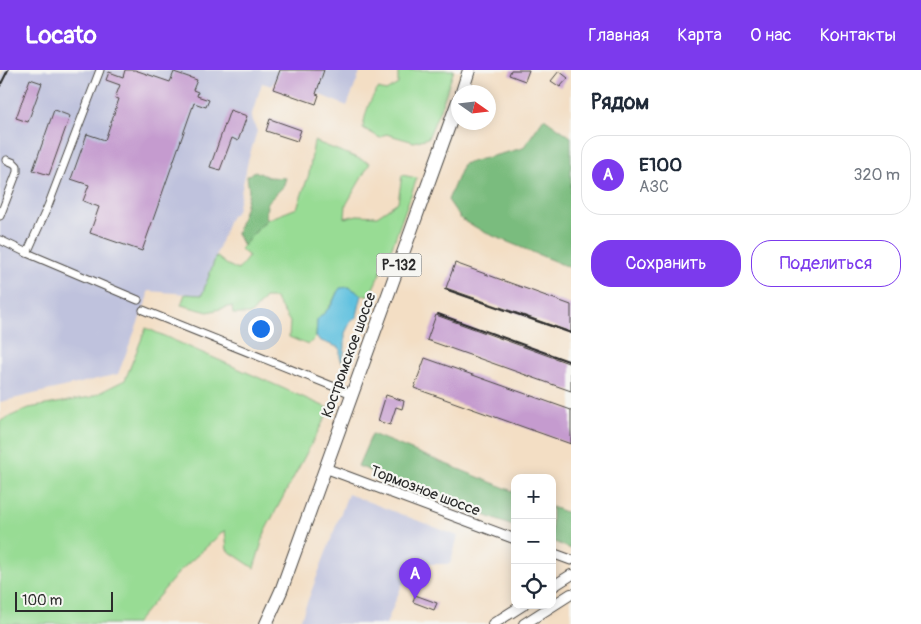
<!DOCTYPE html>
<html lang="ru">
<meta charset="utf-8">
<style>
:root{--surface:#fff;--page:#f2f2f3;--text:#1f2937;--muted:#747a83;--line:#e0e1e3;--accent:#7c3aed}
body{margin:0;font-family:Pangolin,sans-serif;background:var(--page);color:var(--text)}
.controls{position:absolute;right:15px;bottom:15px;display:grid;overflow:hidden;border-radius:10px;box-shadow:0 2px 12px #0003}
.controls button{width:45px;height:45px;display:grid;place-items:center;padding:0;border:0;border-bottom:1px solid var(--line);background:var(--surface);color:var(--text);font:25px sans-serif}
.compass{position:absolute;left:451px;top:15px;width:45px;height:45px;border-radius:50%;background:var(--surface);box-shadow:0 2px 12px #0003;rotate:104deg}
.scale{position:absolute;left:15px;bottom:12px;width:98px;box-sizing:border-box;padding-left:5px;border:2px solid #2b2b2b;border-top:0;font-size:14px;line-height:18px;white-space:nowrap;color:#2b2b2b;-webkit-text-stroke:4px #f6f6f2;paint-order:stroke}
.you{position:absolute;left:260px;top:258px;width:18px;height:18px;margin:-12px;border:4px solid #fff;border-radius:50%;background:#1a73e8;box-shadow:0 0 0 8px #1a73e833}
.badge{display:grid;place-items:center;width:32px;height:32px;border-radius:50%;background:var(--accent);color:#fff;font-size:16px;font-weight:700}
.pin{position:absolute;translate:-50% -41px;filter:drop-shadow(0 1px 2px #0008)}
.pin::after{content:'';position:absolute;top:26px;width:18px;height:15px;background:inherit;clip-path:polygon(0 0,100% 0,50% 100%)}
.list{margin:0;padding:0;list-style:none}
h2{display:flex;justify-content:space-between;align-items:center;height:65px;margin:0;padding:0 20px;font-size:21px}
h2 small{font-size:16px;font-weight:400;color:var(--muted)}
.list li{display:grid;grid-template-columns:32px 1fr auto;gap:15px;align-items:center;box-sizing:border-box;height:80px;margin:0 10px 10px;padding:0 10px;border:1px solid var(--line);border-radius:20px}
.list b{display:block;font-size:19px;white-space:nowrap}
.list p{margin:0;font-size:16px;white-space:nowrap;color:var(--muted)}
.list em{font-size:16px;font-style:normal;color:var(--muted)}
.actions{display:flex;gap:10px;padding:15px 20px}
.actions a{flex:1;padding:11px 0;border:1px solid var(--accent);border-radius:20px;text-align:center;font-size:18px;color:var(--accent)}
.actions .main{background:var(--accent);color:#fff}
.icon{flex:none;width:28px;height:28px;fill:none;stroke:currentColor;stroke-width:2;stroke-linecap:round;stroke-linejoin:round}
.map{position:relative;flex:none;width:571px;height:554px;overflow:hidden}
header{display:flex;align-items:center;gap:30px;box-sizing:border-box;height:70px;padding:0 25px;background:var(--accent);color:#fff}
header strong{font-size:24px}
nav{display:flex;gap:28px;margin-inline-start:auto;font-size:18px}
main{display:flex}
aside{flex:1;background:var(--surface)}
.map>svg:first-child{display:block}
.industrial{fill:#bfc2dd}
.green{fill:#98dc94;stroke:#628460}
.forest{fill:#7abc7e;stroke:#527454}
.water{fill:#60c1df;stroke:#467685}
.building{fill:#c59bcf}
.lines{fill:none;stroke-linecap:round;stroke-linejoin:round}
.minor-casing{stroke:#494642;stroke-width:9}
.tertiary-casing{stroke:#494642;stroke-width:11}
.secondary-casing{stroke:#494642;stroke-width:12}
.trunk-casing{stroke:#494642;stroke-width:14}
.minor{stroke:#fff;stroke-width:7}
.tertiary{stroke:#fff;stroke-width:9}
.secondary{stroke:#fff;stroke-width:10}
.trunk{stroke:#fff;stroke-width:12}
.rail{stroke:#2b2b2b;stroke-width:2}
.labels{text-anchor:middle;dominant-baseline:central;stroke-width:4.5;stroke-linejoin:round;paint-order:stroke}
.shield{fill:#f6f6f2;stroke:#686867;stroke-width:1}
.shield-label{font-size:14px;font-weight:bold;fill:#2b2b2b}
.street-label{font-size:15px;fill:#2b2b2b;stroke:#f6f6f2}
</style>
<header>
<strong>Locato</strong>
<nav><a>Главная</a><a>Карта</a><a>О нас</a><a>Контакты</a></nav>
</header>
<main>
<div class="map">
<svg width="571" height="554" viewBox="0 0 571 554">
<rect width="100%" height="100%" fill="#f6f6f2"/>
<filter id="ink" filterUnits="userSpaceOnUse"><feTurbulence type="fractalNoise" baseFrequency=".02" numOctaves="2"/><feDisplacementMap in="SourceGraphic" scale="10" xChannelSelector="R" yChannelSelector="G"/><feConvolveMatrix kernelMatrix="1 2 1 2 8 2 1 2 1" color-interpolation-filters="sRGB"/></filter>
<filter id="wash" filterUnits="userSpaceOnUse"><feTurbulence type="fractalNoise" baseFrequency=".0096" numOctaves="4" result="noise"/><feDisplacementMap in="SourceGraphic" scale="20" xChannelSelector="R" yChannelSelector="G"/><feGaussianBlur stdDeviation="1.12" result="paint"/><feColorMatrix in="noise" values="0 0 0 0 0 0 0 0 0 0 0 0 0 0 0 0 0 1.4 0 .05"/><feComposite in="paint" operator="in"/></filter>
<g filter="url(#wash)">
<rect width="100%" height="100%" fill="#f3dec4"/>
<!-- industrial -->
<g class="industrial">
<path d="M4 0H361L347 36 277 7 272 16 262 13 251 47 257 61 248 91 237 141 229 149 202 225 148 221 147 229 143 240 118 304 0 332V8Z"/>
<path d="M348 424 458 466 450 494H428L402 515 386 554H299Z"/>
</g>
<!-- green -->
<g class="green">
<path d="M398 0H454L443 32 428 68 414 72 386 64 380 68 363 58C365 44 369 30 378 19L386 21 398 14Z"/>
<path d="M314 71 370 93 346 135 345 148 357 145 377 146 398 132 402 105 417 108 392 177 370 225H362L349 217 337 222C332 235 327 241 317 250L316 267 308 275 289 267 290 252 275 228H265L251 244H233L232 236 208 242 181 235 185 224 202 225 216 186 226 194 238 200 249 186 240 179 266 150 297 138 309 104Z"/>
<path d="M146 258 330 339 266 459 254 498 227 480 225 460 180 501 135 554H0V351L29 338 91 327 125 310Z"/>
</g>
<!-- forest -->
<g class="forest">
<path d="M544 48 571 67V198L486 163 461 149 448 130 463 94 523 78Z"/>
<path d="M255 101 268 107 286 108 283 117 267 133 266 150 243 176 237 163 245 138 249 121 247 106Z"/>
<path d="M372 364 515 422V457L358 396Z"/>
<path d="M552 437 571 444V479L552 471Z"/>
</g>
<!-- water -->
<path class="water" d="M349 217 362 225 357 246 350 253 345 263V278L342 292 340 287V278L321 271 316 267 317 250C322 245 328 240 332 234 335 228 336 223 340 218Z"/>
<g id="blocks">
<!-- building -->
<g class="building">
<path d="M125 0H135L170 12 174 2 197 10 193 20 198 22 197 26 209 30 206 37 194 33 142 181 90 163 99 137 83 131 89 115 71 109 87 64 105 70 119 29 115 28 120 15 106 10 109 2 123 7Z"/>
<path d="M280 0H324L316 24 319 25 316 34 273 19Z"/>
<path d="M511 0H529L525 11 509 5Z"/>
<path d="M559 1 568 8 560 17 551 11Z"/>
<path d="M30 9 42 13 28 52 16 48Z"/>
<path d="M54 40 70 46 49 105 33 100Z"/>
<path d="M230 40 247 46 238 71 232 68 220 100 210 97Z"/>
<path d="M270 49 301 60 297 71 266 61Z"/>
<path d="M455 193 571 235V262L446 218Z"/>
<path d="M436 245 571 294V321L427 270Z"/>
<path d="M425 288 571 340V374L414 318Z"/>
<path d="M386 325 404 331 402 339 396 337 390 355 378 351Z"/>
<path d="M415 525 437 533 434 540 413 532Z"/>
</g>
</g>
</g>
<g filter="url(#ink)">
<use href="#blocks" fill-opacity="0" stroke="#494642" stroke-width="1"/>
<g class="lines">
<defs>
<g id="minor">
<path d="M0 146 17 102V96L14 93 7 90"/>
<path d="M0 170 27 183 48 136 100 0"/>
<path d="M27 183 138 230"/>
<path d="M143 240 352 324"/>
</g>
<g id="tertiary">
<path d="M325 398 515 469"/>
<path d="M552 483 571 490"/>
</g>
<g id="secondary">
<path d="M552 517 571 505"/>
<path d="M493 554 523 535"/>
<path d="M524 554 571 524"/>
</g>
<g id="trunk">
<path d="M462 22 469 0"/>
<path d="M266 554 281 521 458 31"/>
</g>
</defs>
<!-- minor casing -->
<use href="#minor" class="minor-casing"/>
<!-- tertiary casing -->
<use href="#tertiary" class="tertiary-casing"/>
<!-- secondary casing -->
<use href="#secondary" class="secondary-casing"/>
<!-- trunk casing -->
<use href="#trunk" class="trunk-casing"/>
<!-- minor -->
<use href="#minor" class="minor"/>
<!-- tertiary -->
<use href="#tertiary" class="tertiary"/>
<!-- secondary -->
<use href="#secondary" class="secondary"/>
<!-- trunk -->
<use href="#trunk" class="trunk"/>
<!-- rail -->
<g class="rail">
<path d="M0 16 8 0"/>
<path d="M445 219 571 263"/>
<path d="M438 244 571 292"/>
</g>
</g>
</g>
<g class="labels">
<!-- shield labels -->
<rect class="shield" x="376.5" y="183.5" width="45" height="23" rx="4"/>
<g class="shield-label">
<text x="399" y="195">Р-132</text>
</g>
<!-- street labels -->
<g class="street-label">
<text transform="translate(349 285) rotate(-70)">Костромское шоссе</text>
<text transform="translate(425 421) rotate(21)">Тормозное шоссе</text>
</g>
</g>
</svg>
<div class="controls">
<button>+</button>
<button>−</button>
<button><svg class="icon" aria-label="locate" viewBox="0 0 24 24"><circle cx="12" cy="12" r="6"/><path d="M12 2v4M12 18v4M2 12h4M18 12h4"/></svg></button>
</div>
<svg class="compass" viewBox="-18 -18 36 36"><path d="M0-13l5 13h-10z" fill="#e53935"/><path d="M0 13l5-13h-10z" fill="#747a83"/></svg>
<div class="scale">100 m</div>
<div class="you"></div>
<div class="pin badge" style="left:415px;top:529px">A</div>
</div>
<aside>
<h2>Рядом<small></small></h2>
<ul class="list">
<li><span class="badge">A</span><div><b>E100</b><p>АЗС</p></div><em>320 m</em></li>
</ul>
<div class="actions"><a class="main">Сохранить</a><a>Поделиться</a></div>
</aside>
</main>
